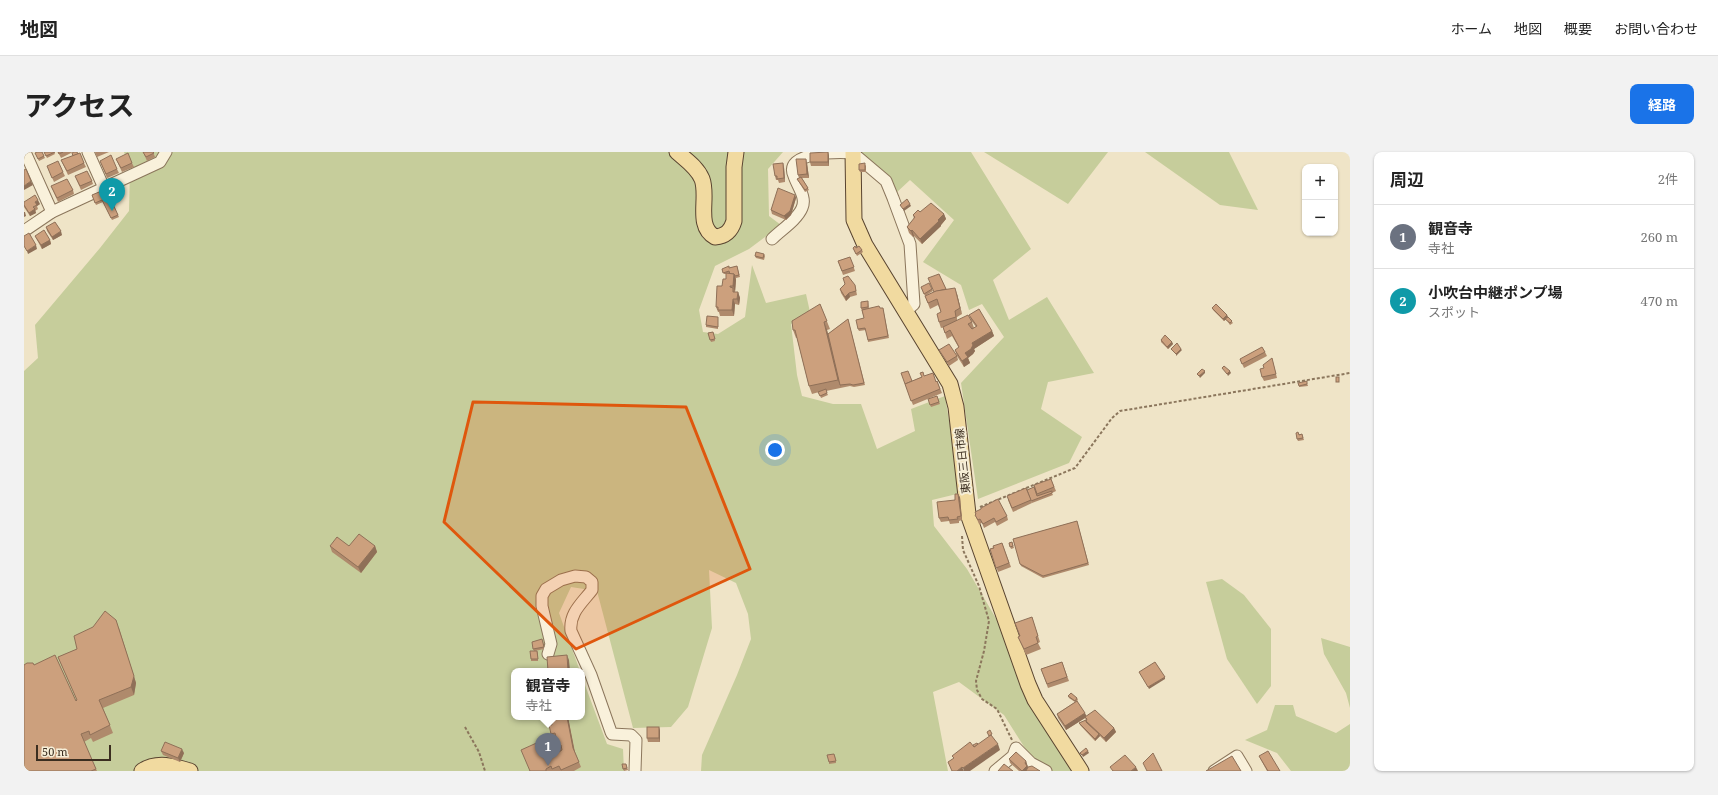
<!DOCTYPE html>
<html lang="ja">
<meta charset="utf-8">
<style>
:root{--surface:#fff;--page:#f2f2f2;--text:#222;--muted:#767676;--line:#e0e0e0;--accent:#1a73e8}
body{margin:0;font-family:"Noto Serif","Noto Sans JP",serif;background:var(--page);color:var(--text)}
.controls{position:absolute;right:12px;top:12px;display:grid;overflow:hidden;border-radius:8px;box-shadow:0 1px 3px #0004}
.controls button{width:36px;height:36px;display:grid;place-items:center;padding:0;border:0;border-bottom:1px solid var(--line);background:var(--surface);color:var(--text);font:20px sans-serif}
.scale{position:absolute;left:12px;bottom:10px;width:75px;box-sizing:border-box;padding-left:4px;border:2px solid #3b2e20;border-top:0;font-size:11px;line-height:14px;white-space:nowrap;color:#3b2e20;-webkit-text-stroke:3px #f6eed7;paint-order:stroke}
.you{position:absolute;left:751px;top:298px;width:14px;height:14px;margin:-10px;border:3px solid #fff;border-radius:50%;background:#1a73e8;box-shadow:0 0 0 6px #1a73e833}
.badge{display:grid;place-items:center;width:26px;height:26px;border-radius:50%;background:var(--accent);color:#fff;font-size:13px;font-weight:700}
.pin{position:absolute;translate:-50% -33px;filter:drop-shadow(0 1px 2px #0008)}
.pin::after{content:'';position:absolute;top:21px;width:14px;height:12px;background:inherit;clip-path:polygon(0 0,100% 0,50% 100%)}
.popup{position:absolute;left:487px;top:516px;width:74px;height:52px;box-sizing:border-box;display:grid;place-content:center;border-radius:8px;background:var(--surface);filter:drop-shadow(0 1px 3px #0005);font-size:13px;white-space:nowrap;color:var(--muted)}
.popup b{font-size:15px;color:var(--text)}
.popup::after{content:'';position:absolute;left:50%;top:100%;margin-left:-8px;border:8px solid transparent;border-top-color:var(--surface)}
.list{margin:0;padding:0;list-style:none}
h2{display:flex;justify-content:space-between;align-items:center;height:52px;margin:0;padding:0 16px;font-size:17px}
h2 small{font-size:13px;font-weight:400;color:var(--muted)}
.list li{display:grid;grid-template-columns:26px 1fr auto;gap:12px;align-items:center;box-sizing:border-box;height:64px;padding:0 16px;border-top:1px solid var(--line)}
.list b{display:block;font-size:15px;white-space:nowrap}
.list p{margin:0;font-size:13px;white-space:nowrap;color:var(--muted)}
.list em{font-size:13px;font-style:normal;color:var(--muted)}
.map{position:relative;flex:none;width:1326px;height:619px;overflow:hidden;border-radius:8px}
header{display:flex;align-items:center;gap:24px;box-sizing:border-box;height:56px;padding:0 20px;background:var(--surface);border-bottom:1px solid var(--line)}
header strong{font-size:19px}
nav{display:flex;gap:22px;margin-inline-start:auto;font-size:14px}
.intro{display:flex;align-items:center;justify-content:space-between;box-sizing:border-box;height:96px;padding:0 24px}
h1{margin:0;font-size:28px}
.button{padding:10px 18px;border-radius:8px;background:var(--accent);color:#fff;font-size:14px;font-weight:700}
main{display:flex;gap:24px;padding:0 24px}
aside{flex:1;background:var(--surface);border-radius:8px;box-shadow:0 1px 3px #0004}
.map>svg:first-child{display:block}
.green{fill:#c6cd9b}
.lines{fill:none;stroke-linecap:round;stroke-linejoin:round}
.minor-casing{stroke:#8b765c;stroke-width:13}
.major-casing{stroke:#594430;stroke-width:17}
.path{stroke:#8b765c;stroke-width:2;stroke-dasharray:3 2;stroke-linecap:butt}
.minor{stroke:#f9f1db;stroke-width:11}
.major{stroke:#f1daa0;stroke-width:15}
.wall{fill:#af8a6c;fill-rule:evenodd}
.shaded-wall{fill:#8f7058}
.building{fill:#cca07d;stroke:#8f7058}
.marked{fill:#df570d;fill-opacity:0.2;stroke:#df570d;stroke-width:3;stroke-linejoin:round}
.labels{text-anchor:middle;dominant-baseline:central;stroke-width:4;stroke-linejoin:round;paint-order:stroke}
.street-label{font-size:11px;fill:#3b2e20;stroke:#f6eed7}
</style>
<header>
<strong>地図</strong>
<nav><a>ホーム</a><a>地図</a><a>概要</a><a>お問い合わせ</a></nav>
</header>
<div class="intro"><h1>アクセス</h1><a class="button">経路</a></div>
<main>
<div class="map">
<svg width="1326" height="619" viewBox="0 0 1326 619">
<rect width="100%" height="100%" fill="#efe4c7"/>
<!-- green -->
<g class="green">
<path d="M100 0H759L744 17 745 64 757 73 725 97 691 114 675 158 679 180 694 182 721 165 728 113 742 151 782 142 786 160 767 172 773 223 778 244 809 252H837L853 297 891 279 887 257 921 244 937 341 908 348 910 374 943 417 977 475 1050 619H1027L1004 601 980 563 935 530 909 540 924 619H677L678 603 713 523 727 487 724 462 712 431 685 418 688 476 664 555 647 575 609 576 573 439 547 435 535 461 556 519H490V565H558V525L583 592 599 597 600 619H0V219L14 206 11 173 76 96 105 59 106 17Z"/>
<path d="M836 0H947L1007 97 969 128 985 168 1023 145 1070 221 1024 230 1017 257 1058 285 1045 311 954 347 937 231 980 185 958 152 945 158 937 133 899 110 930 68 886 28 872 41 864 23Z"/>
<path d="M960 0H1084L1044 52Z"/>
<path d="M1121 0H1205L1234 58 1196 53Z"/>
<path d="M1198 427 1220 443 1247 477V534L1233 552 1203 507 1182 430Z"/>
<path d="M1297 486 1326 495V556L1322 541 1300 502Z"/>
<path d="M1251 553H1269L1272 564 1312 581 1326 572V619H1267L1253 601 1221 588 1243 578Z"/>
</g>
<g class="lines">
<defs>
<g id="minor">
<path d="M1 0 28 60"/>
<path d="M64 0 80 36"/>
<path d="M0 79 28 60 136 10 142 0"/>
<path d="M748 87C757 78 773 68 778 56 783 45 773 34 770 24 759 0 812 0 829 1L862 29 869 46 886 92 890 152 882 159"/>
<path d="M524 502 527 492 518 454V444L522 437 537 428 551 424 562 425 568 430V438C558 451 545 461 547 479L567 523 587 580 588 582 607 583 612 588 611 619"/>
<path d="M971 619 989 604 992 596 1007 611 1022 619"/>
<path d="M1190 619 1213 604 1222 619"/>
</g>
<g id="major">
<path d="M653 0C662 8 673 15 678 27 685 45 671 74 691 85 702 84 707 79 710 69V15L712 0"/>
<path d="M829 0 830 68 841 93 926 232 932 255 944 362 1004 532 1011 548 1057 619"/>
<path d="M118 619C133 609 150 614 166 619"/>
</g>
</defs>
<!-- minor casing -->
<use href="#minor" class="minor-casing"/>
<!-- major casing -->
<use href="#major" class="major-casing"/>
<!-- path -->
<g class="path">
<path d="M956 355 1051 316 1088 266 1096 259 1326 221"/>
<path d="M938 384 939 398 955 434 965 469 960 499 952 529 953 538 958 547 973 557 988 588"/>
<path d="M441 575 455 600 461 619"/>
</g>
<!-- minor -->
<use href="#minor" class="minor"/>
<!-- major -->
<use href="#major" class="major"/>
</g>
<!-- wall -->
<g class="wall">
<path d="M18 0 21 6 15 9 11 1Z"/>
<path d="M20 0H30L31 2 23 6Z"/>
<path d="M34 0H49L37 6Z"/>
<path d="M71 0H85L73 5Z"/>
<path d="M119 0H129L131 5 123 9Z"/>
<path d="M804 0 805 4V14H787L786 10Z"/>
<path d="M54 2 60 11 62 15 44 23 37 8Z"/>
<path d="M92 7 108 11 110 15 98 20Z"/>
<path d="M76 9 93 17 95 21 83 26Z"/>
<path d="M783 11 785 26H778L785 38 781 40 773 27 775 26 774 23Z"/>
<path d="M842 13V20H836L835 18Z"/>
<path d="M23 14 39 20 41 24 30 30Z"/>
<path d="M760 15 761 30 755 31 754 28H752L751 24Z"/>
<path d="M51 24 68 29 69 32 57 38Z"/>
<path d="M27 34 49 38 50 42 34 50Z"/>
<path d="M82 37 95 65 88 68 79 50 72 53 68 43Z"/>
<path d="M771 43 772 46 767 63 762 68 748 62 747 58Z"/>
<path d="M16 52 13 54 14 57 11 59 12 61 6 64 0 55V53Z"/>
<path d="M896 60 920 62 922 67 917 73V74L898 92 890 84 889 85 885 81 883 75 890 67 889 63Z"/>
<path d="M22 75 38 83 29 88 23 79Z"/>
<path d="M11 84 26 88 27 92 18 97 13 88Z"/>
<path d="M829 96H832L838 98 839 100 833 104Z"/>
<path d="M740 102 741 104 740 108 732 106 731 104Z"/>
<path d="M826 105 831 119 819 123 814 109Z"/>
<path d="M713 114 716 125 712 126V128L711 140H714L716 146 715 153 711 152 710 164H696L695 160H694L692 155 698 134 702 127V122H700L698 117 705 116Z"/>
<path d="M915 122 922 137 933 142 938 162 933 165V168L948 170 950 176 947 177 952 175 947 168 945 163 968 179 970 184 950 197 951 199 949 202 944 206 946 211 940 215 933 204 931 198 935 196 928 184 923 187 919 175H920L917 176 915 170 917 160 914 153 906 157 901 144 910 140Z"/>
<path d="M831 133 833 143 826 145 822 149 817 141 816 137Z"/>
<path d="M897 135 908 137 909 139 901 144Z"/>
<path d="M844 149 845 156H859L865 186 844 190 842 178 835 179 834 177 840 166 837 156Z"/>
<path d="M796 152 806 177 803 178 804 182 824 167 841 233 830 235 826 234 802 239 804 243 797 246 795 240 788 242 785 234 773 186H772L769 178Z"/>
<path d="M1188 156 1203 163 1204 165 1209 171 1206 173 1202 167 1200 169 1189 158Z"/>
<path d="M694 167V177L682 175V173Z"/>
<path d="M689 180 691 189 687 190 684 181Z"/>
<path d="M1137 188 1148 190 1149 192 1144 197 1137 190Z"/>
<path d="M915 198 933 204 934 208 925 214 917 202Z"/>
<path d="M1241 200 1243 204 1220 216 1216 207Z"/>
<path d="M1248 206 1253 226 1240 229 1238 225 1240 216Z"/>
<path d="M900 224 912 230 913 229 918 241 889 253 881 232Z"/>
<path d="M1283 231 1284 234 1275 235V234Z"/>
<path d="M913 244 916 252 907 255 904 247Z"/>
<path d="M1275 282H1278L1280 288 1274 289 1273 287Z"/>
<path d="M1027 327 1032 339 1028 341 1029 343 1008 351 1003 338 1010 335Z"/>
<path d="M1002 336 1008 351 989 360 984 348Z"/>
<path d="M936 345 938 368 935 369V371L926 372 925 369 917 370 915 366 931 348Z"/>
<path d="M951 360 983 364 984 368 973 374 971 370 960 376 958 371 955 372 951 363H952Z"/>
<path d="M1053 369 1065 413 1019 426 997 414 989 387Z"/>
<path d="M988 390 990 396 987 397 985 391Z"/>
<path d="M978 391 987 415 974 420 966 397Z"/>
<path d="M306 394H351L353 400 337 421 308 400Z"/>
<path d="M1008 465 1016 490 1014 491 1017 497 1002 503 994 485 996 484Z"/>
<path d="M95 476 112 531 110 543 79 556 89 581 69 590 67 586 60 590 73 619H0L10 513 52 549 53 548 34 505 53 497Z"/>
<path d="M519 489 520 497 511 499H513L514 501V509H507V507L510 499 509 497Z"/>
<path d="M1038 510 1045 529 1024 536 1017 517Z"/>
<path d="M1044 544 1053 546 1054 548 1053 549 1062 564 1090 576 1092 580 1082 590 1076 584 1071 589 1056 573 1055 571 1062 568 1061 566 1042 578 1034 566 1033 562 1051 550 1045 546Z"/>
<path d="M527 565H544L551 600 557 615 550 619H505L528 584 527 582 528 573ZM529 587H532L536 599H537L535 600Z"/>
<path d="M635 575 636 579V590H624L623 586Z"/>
<path d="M137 599 160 601 156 610 139 603Z"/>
<path d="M811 604 812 611 805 612V610Z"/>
<path d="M1235 604 1256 619H1243L1237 608Z"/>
<path d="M985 607 1002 609 1004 616 1016 619H995L986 611Z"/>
<path d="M602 612 604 618 600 619 599 617Z"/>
</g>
<!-- shaded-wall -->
<g class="shaded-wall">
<path d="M804 0 805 4V14L804 10Z"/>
<path d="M782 7 783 11 785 26 783 22Z"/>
<path d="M759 11 760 15 761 30 760 26Z"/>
<path d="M7 29 9 33 0 38V34Z"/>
<path d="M771 43 772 46 767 63 762 68 760 64Z"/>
<path d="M14 48 16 52 13 54 11 50Z"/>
<path d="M886 52 887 54 880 59 879 57Z"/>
<path d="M11 57 12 61 6 64 5 61Z"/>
<path d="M0 60H1L2 64 0 65Z"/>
<path d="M920 62 922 67 917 73V74L898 92 896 87Z"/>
<path d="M888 78 890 84 889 85 887 79Z"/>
<path d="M37 79 38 83 29 88 28 85Z"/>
<path d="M26 88 27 92 18 97 17 93Z"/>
<path d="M12 93 13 97 4 102 3 99Z"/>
<path d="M710 122 712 128 711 140 709 134Z"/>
<path d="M931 136 933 142 938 162 936 156Z"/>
<path d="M714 140 716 146 715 153 713 147Z"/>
<path d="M825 141 826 145 822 149 821 145Z"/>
<path d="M709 147 711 152 710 164 708 158Z"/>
<path d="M1203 163 1204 165 1200 169 1199 167Z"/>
<path d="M800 170 803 178 817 235 814 228Z"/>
<path d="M968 179 970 184 950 197 951 199 949 202 944 206 946 211 940 215 938 209 941 201 948 191Z"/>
<path d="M1148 190 1149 192 1144 197 1143 195Z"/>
<path d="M1157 197 1158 198 1152 204V202Z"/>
<path d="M1181 219V221L1176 226 1175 224Z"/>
<path d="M1206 219 1207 221 1204 224 1203 222Z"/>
<path d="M934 342 936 345 938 368 937 364Z"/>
<path d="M351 394 353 400 337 421 334 415Z"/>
<path d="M92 468 112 531 110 543 107 535Z"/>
<path d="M543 503 545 508 546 519H544Z"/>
<path d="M1141 525V527L1125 537 1124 535Z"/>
<path d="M1061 561 1063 565H1061V566L1042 578 1041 574Z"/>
<path d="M543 565H544L551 602 549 596Z"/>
<path d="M635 575 636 579V590L635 586Z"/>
<path d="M1090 576 1092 580 1082 590 1080 586Z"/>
<path d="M1075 582 1076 584 1071 589V587Z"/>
<path d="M974 592 976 598 946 619H940L939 616Z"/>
<path d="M158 597 160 601 156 610 154 606Z"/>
<path d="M1064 599 1065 601 1059 605 1058 603Z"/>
<path d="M1002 609 1005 618 1003 619H998L1001 611Z"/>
<path d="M938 615 940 619H933Z"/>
<path d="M1112 615 1114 619H1107Z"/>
</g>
<!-- building -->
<g class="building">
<path d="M13 0H18L20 4 14 7 11 1Z"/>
<path d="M20 0H31L22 4Z"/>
<path d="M34 0H39L35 2Z"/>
<path d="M50 0H53L54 2 49 4 48 1Z"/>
<path d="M119 0H129L130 1 122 5Z"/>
<path d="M804 0V10H786V1Z"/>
<path d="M56 1 60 11 43 19 37 8Z"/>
<path d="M104 1 108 11 97 16 92 7Z"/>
<path d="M87 3 93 17 82 22 76 9Z"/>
<path d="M772 7H782L783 22 774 23Z"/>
<path d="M34 9 39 20 28 26 23 14Z"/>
<path d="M759 11 760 26 753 27V24H751L749 12Z"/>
<path d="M841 11V18H835V12Z"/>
<path d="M2 17 7 29 0 34V18Z"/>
<path d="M63 19 68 29 56 34 51 24Z"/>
<path d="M777 25 784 36 781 38 773 27Z"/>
<path d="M43 27 49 38 33 46 27 34Z"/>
<path d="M754 36 771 43 766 59 760 64 747 58Z"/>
<path d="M82 37 94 63 87 66 78 48 71 51 68 43Z"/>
<path d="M11 43 14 48 11 50 13 53 9 55 11 57 5 61 0 53V50Z"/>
<path d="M883 47 886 52 879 57 876 53Z"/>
<path d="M907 51 920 62 914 68 915 69 896 87 888 78 887 79 883 75 891 65 889 63 894 58 896 60Z"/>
<path d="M31 70 37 79 28 85 22 75Z"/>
<path d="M20 78 26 88 17 93 11 84Z"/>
<path d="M5 81 12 93 3 99 0 94V84Z"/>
<path d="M831 94 832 96 835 94 838 98 832 102 829 96Z"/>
<path d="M732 100 740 102 739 106 731 104Z"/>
<path d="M826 105 830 115 818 119 814 109Z"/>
<path d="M705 114V116L713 114 715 123 711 124 710 122H706L705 119 699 121 698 117Z"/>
<path d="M702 121 710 122 709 134H706V135L709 136V140H714L713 147H709L708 158H694V155H692L693 134H698L699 127H702Z"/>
<path d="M915 122 922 137 910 140 904 126Z"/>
<path d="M824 124 831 133 832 139 825 141 821 145 816 137 821 132 819 126Z"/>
<path d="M905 131 908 137 900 142 897 135Z"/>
<path d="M931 136 936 156 931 159 932 165 915 170 913 162 917 160 913 147 904 151 901 144 912 139Z"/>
<path d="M844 149V155L837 156V150Z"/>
<path d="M796 152 803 169 800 170 814 228 785 234 771 178H769L768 169Z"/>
<path d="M1192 152 1203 163 1199 167 1188 156Z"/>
<path d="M855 154 856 156H859L864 184 844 188 841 176 834 177 832 168 840 166 838 158Z"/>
<path d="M955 157 968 179 948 191 949 193 947 197 941 201 944 205 938 209 931 198 935 195 926 178 921 181 919 175 944 163 948 170 944 172 948 177 953 174 945 163Z"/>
<path d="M683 164 694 165V175L682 173Z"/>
<path d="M1204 165 1208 169 1206 171 1201 167Z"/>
<path d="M824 167 840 231 829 233 826 232 816 233 804 182Z"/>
<path d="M689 180 691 187 686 188 684 181Z"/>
<path d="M1141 183 1148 190 1143 195 1137 188Z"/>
<path d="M1153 191 1157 197 1152 202 1147 197Z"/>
<path d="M925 192 933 204 923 210 915 198Z"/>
<path d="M1238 195 1241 200 1218 212 1216 207Z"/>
<path d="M1248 206 1252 222 1238 225 1236 217 1240 216 1239 213Z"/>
<path d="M1200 214 1206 219 1203 222 1198 216Z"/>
<path d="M1178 217 1181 219 1175 224 1173 222Z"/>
<path d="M884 219 888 229 881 232 877 221Z"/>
<path d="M899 220 900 224 909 221 912 230 913 229 916 237 887 249 881 232 898 225 896 221Z"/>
<rect x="1312" y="225" width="3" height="5"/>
<path d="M1283 229V232L1275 234 1274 231Z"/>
<path d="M802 237 803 241 796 244 794 240Z"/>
<path d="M913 244 915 250 906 253 904 247Z"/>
<path d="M1274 280 1275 283 1278 282 1279 286 1273 287 1272 281Z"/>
<path d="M1027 327 1030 335 1013 342 1010 333Z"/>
<path d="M1010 335 1013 344 1028 339V341L1007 349 1003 338Z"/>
<path d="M1002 336 1007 348 988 356 983 344Z"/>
<path d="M931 342H934L937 364 933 365 934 367 925 368 924 365 915 366 913 350 931 348Z"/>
<path d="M974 347 983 364 972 370 970 366 959 372 956 367 954 368 951 363 952 362 951 360 957 357V356Z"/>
<path d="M1053 369 1064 411 1019 424 996 412 989 387Z"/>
<path d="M335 382 351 394 334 415 306 394 313 385 325 394Z"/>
<path d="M988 390 989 394 986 395 985 391Z"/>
<path d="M978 391 985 411 972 416 966 397 970 396 969 394Z"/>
<path d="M81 459 92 468 110 524 107 535 75 548 86 573 66 583 65 579 57 582 72 617 67 619H0V513L3 511H9L10 513 31 503 52 549 53 548 34 505 53 497 50 484 69 475Z"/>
<path d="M1008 465 1014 484 1012 485 1014 491 1000 497 994 485 996 484 991 471Z"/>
<path d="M518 487 520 495 509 497 508 490Z"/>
<path d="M506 499H513L514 507H507Z"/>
<path d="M543 503 544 519H524L523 505Z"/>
<path d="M1038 510 1043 525 1023 532 1017 517Z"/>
<path d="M1131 510 1141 525 1124 535 1115 520Z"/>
<path d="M1047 541 1053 546 1051 549 1044 544Z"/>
<path d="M1053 549 1061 561 1041 574 1033 562Z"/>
<path d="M1071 558 1090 576 1080 586 1062 569 1063 567 1061 565Z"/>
<path d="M530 565H543L549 596 555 610 537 618 535 614 528 617 527 614 522 617V619H506L497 598 528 584 535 600 538 598 537 593H534L531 581 527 582 525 573H528L527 566Z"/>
<path d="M1062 568V570L1075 582 1071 587 1055 571Z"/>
<rect x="623" y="575" width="12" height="11"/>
<path d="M966 578 968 582 965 584 963 580Z"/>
<path d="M967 583 974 592 939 616 938 615 933 619H928L924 610 930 606 928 604 946 590 950 595Z"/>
<path d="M141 590 158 597 154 606 137 599Z"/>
<path d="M953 591 954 592 950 595 949 593Z"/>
<path d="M1062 596 1064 599 1058 603 1056 601Z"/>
<path d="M1244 599 1256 619H1244L1235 604Z"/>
<path d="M992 600 1002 609 1001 611 1003 614 998 619 985 607Z"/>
<path d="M1129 601 1138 619H1123L1119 611Z"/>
<path d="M810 602 812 609 805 610 803 603Z"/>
<path d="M1101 603 1112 615 1107 619H1089L1086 615Z"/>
<path d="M1208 604 1217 619H1182Z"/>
<path d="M598 612H602L603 616 599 617Z"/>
<path d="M980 612 989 619H974Z"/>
<path d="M1008 614 1016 619H1002L1004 615Z"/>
</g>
<!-- marked area -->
<path class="marked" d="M449 250 662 255 726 417 552 497 420 370Z"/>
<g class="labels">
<!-- street labels -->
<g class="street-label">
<text transform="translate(938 309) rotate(-96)">東阪三日市線</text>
</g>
</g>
</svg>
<div class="controls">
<button>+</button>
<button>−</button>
</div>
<div class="scale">50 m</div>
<div class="you"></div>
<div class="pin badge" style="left:524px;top:614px;background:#6b7280">1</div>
<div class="popup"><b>観音寺</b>寺社</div>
<div class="pin badge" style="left:88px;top:59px;background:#0f9aa8">2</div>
</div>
<aside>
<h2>周辺<small>2件</small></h2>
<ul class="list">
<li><span class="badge" style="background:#6b7280">1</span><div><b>観音寺</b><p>寺社</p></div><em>260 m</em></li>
<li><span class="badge" style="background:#0f9aa8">2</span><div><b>小吹台中継ポンプ場</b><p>スポット</p></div><em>470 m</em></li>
</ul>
</aside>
</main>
